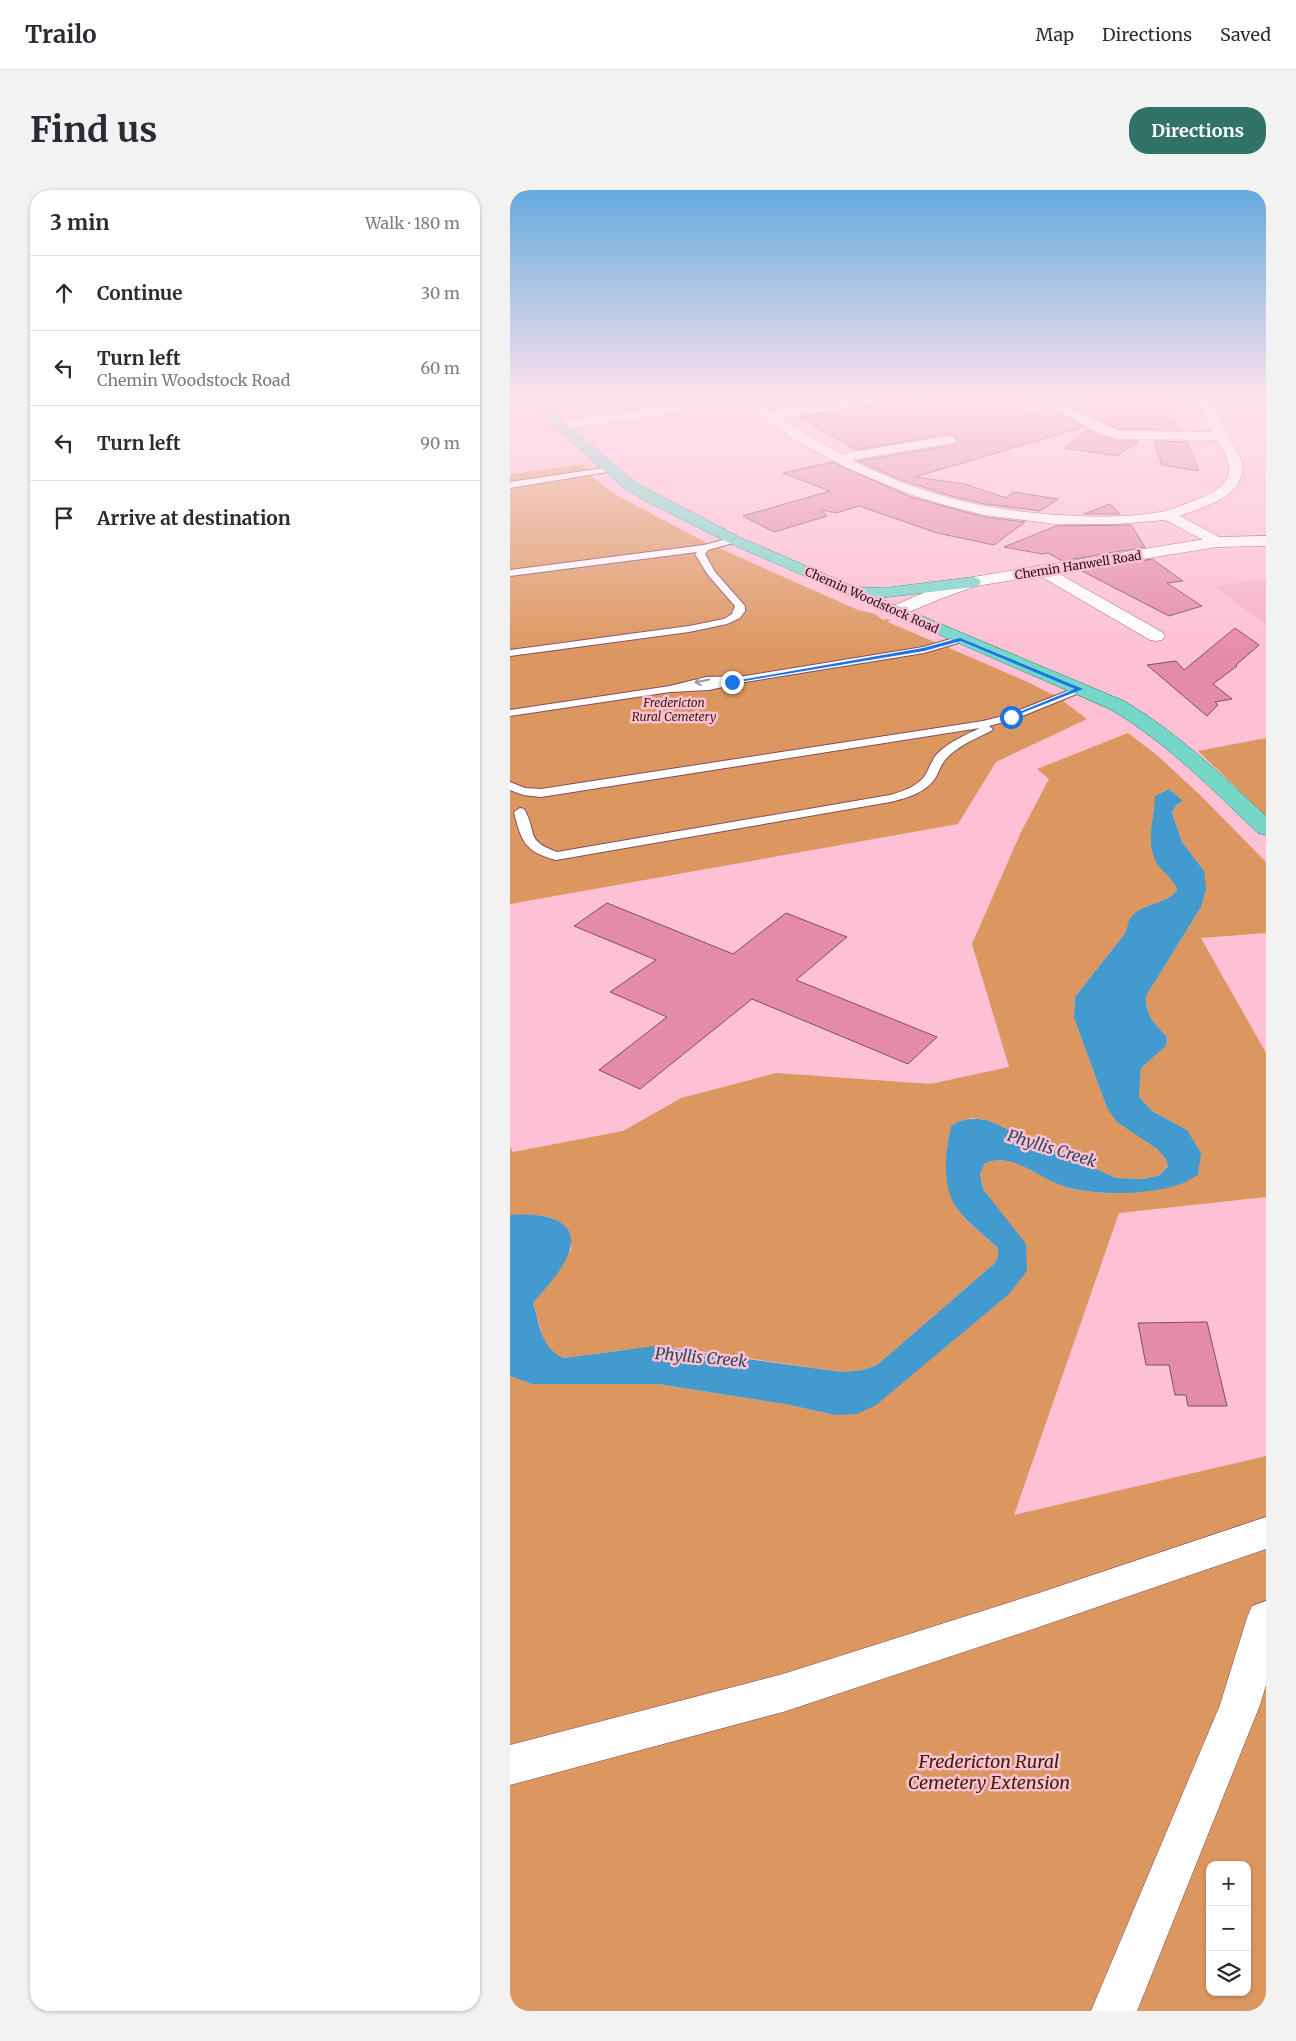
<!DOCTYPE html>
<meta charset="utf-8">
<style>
:root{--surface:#fff;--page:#f2f2f3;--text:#2b2b33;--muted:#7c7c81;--line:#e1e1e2;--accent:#317467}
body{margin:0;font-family:Merriweather,serif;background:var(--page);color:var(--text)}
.controls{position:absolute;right:15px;bottom:15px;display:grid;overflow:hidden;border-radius:10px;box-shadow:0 1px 4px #0004}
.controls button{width:45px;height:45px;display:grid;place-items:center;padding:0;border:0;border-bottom:1px solid var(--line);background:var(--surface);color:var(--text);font:25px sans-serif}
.stop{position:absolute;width:15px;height:15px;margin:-11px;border:4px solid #1a73e8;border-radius:50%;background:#fff}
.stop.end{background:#1a73e8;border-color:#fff;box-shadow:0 1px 5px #0008}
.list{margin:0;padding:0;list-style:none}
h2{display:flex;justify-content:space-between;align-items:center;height:65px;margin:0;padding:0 20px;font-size:21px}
h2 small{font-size:16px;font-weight:400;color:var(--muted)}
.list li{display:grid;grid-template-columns:32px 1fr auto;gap:15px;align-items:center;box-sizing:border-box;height:75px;padding:0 20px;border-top:1px solid var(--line)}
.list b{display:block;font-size:19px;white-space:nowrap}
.list p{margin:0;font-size:16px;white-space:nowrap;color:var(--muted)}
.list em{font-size:16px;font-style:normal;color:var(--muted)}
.icon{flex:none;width:28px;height:28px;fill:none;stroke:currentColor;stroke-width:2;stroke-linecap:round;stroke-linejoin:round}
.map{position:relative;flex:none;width:756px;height:1821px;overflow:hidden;border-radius:20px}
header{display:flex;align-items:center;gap:30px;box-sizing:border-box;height:70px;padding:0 25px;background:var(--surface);border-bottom:1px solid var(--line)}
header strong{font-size:24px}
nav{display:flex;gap:28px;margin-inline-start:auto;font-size:18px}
.intro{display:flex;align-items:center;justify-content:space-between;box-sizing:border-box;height:120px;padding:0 30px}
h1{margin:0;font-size:35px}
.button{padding:12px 22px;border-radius:20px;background:var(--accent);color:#fff;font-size:18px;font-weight:700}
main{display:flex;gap:30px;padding:0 30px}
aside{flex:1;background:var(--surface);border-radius:20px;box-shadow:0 1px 4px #0004}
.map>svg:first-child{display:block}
.built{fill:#f6b1c7}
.green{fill:#dc9660;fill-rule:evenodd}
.water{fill:#429ace}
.building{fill:#e48baa;stroke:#824e60}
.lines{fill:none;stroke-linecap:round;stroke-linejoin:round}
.lane-casing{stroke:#834e60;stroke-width:2}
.street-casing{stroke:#834e60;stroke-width:1}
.secondary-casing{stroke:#834e60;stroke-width:1}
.primary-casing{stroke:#1e8273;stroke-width:1}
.lane{fill:#fff;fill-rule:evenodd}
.street{fill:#fff;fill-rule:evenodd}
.secondary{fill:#fff;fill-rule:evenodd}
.primary{fill:#74d7c8;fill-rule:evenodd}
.oneway{stroke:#9f9598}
.route{fill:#1a73e8}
.labels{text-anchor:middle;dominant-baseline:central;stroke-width:5;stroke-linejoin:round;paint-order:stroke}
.far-street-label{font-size:12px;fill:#29131b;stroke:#fec0d4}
.far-park-label{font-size:12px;font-style:italic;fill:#3f2209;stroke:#fec0d4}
.water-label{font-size:16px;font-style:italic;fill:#22475d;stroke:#fec0d4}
.near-park-label{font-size:18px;font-style:italic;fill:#3f2209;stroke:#fec0d4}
</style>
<header>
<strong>Trailo</strong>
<nav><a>Map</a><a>Directions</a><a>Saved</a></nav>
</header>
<div class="intro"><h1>Find us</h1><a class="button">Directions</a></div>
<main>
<aside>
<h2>3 min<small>Walk · 180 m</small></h2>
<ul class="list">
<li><svg class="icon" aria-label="ahead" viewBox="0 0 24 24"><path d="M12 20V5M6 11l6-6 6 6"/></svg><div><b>Continue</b></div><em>30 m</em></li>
<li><svg class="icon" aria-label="left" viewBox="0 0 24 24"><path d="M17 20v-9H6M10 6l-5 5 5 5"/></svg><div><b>Turn left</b><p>Chemin Woodstock Road</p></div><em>60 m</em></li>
<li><svg class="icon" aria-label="left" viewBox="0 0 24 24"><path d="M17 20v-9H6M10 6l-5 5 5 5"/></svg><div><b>Turn left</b></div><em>90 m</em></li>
<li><svg class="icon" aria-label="arrive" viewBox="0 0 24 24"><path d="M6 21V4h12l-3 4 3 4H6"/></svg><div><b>Arrive at destination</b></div></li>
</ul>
</aside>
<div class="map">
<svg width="756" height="1821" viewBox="0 0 756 1821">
<rect width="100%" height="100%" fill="#fec0d4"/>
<!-- built -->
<path class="built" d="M756 389V435L704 396Z"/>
<!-- green -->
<g class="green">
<path d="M71 275 84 285 81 286 106 305 199 354 203 353 212 357 209 358 348 420 365 424 373 430 376 429 380 430 378 432 427 453 431 452 440 456 439 458 520 493 541 504H543L556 510 553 511 577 529 486 572 448 634 0 714V284Z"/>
<path d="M618 543 648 566 690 605 756 672V743L691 748 756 863V1007L609 1023 504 1325 756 1266V1813L753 1821H0V1186L22 1194H148L275 1214 325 1225 499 1104 493 1026 473 999 470 984 475 973C503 962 528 988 553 996 590 1008 630 1001 668 995L677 940 642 921 629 907 631 878 656 856 657 847C644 833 635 825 636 806L691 717 694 681 672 652 662 623 666 615 673 611 659 599 645 606 655 682 665 695 667 700C657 715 629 713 620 730 618 733 617 738 616 742L565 807 564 828 597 918 646 958 656 969 658 975 650 985 633 989 606 988 477 930 462 928 441 936C435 964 432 995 448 1020 457 1033 476 1047 488 1058V1066L485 1073 367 1175 353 1180 332 1182 169 1158 113 1160 54 1168 43 1164 35 1154 23 1113 61 1060C64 1024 27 1023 0 1025V957L3 962 113 941 171 908 266 883 420 894 499 877 462 754 511 642 539 589 527 579ZM700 1675H737V1802H700Z"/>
<path d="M756 548V626L688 561Z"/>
</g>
<!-- water -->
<path class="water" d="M659 599 673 611 666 615 662 623 672 652 694 681 696 699 691 717 636 806C635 825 644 833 657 847L656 856 631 878 629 907 642 921 677 940 691 963 688 985C682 988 675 993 668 995 637 1005 583 1006 553 996 528 988 503 962 475 973L470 984 473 999 516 1054 517 1081 499 1104 366 1215 347 1224 325 1225 275 1214 148 1194H22L0 1186V1025C29 1022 77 1028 56 1069 49 1085 34 1099 23 1113 30 1135 31 1159 54 1168L145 1156 332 1182 353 1180 367 1175 485 1073 488 1066V1058C475 1046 459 1034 448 1020 431 997 435 963 441 936 453 928 463 928 477 930L606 988 633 989 650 985 658 976 656 969 646 958 607 932 597 918 564 828 565 807 616 742C617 738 618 733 619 730 629 713 657 715 667 700 664 689 652 682 646 672 635 651 645 627 645 606Z"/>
<!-- building -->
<g class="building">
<path d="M262 209H328L275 218Z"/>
<path d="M379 209H391V214L416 220 494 210 517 223 541 219 574 237 405 287 455 294 496 308 503 302 548 309 530 321 475 314 441 306 391 290 348 271 444 255 448 251 444 245 439 244 345 260 290 227 371 215Z"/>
<path d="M565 209H650L670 240 609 239 561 216 568 214Z"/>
<path d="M578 239 590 246 608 251H628L607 266 555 258Z"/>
<path d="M644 251 677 252 689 281 652 275Z"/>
<path d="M322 272 401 307 474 327 515 332 484 355 427 343 349 316 326 323 311 320 317 326 264 342 233 326 320 301 273 283Z"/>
<path d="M600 314 610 324H574Z"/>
<path d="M621 335 635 357 552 371 538 363 532 364 494 357 546 336Z"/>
<path d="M642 369 673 391 657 393 692 416 659 426 572 381Z"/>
<path d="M725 438 749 455 726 475 727 476 703 494 722 509 705 512 708 515 697 526 637 475 666 471 674 480Z"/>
<path d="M97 713 223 764 276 723 337 747 286 790 427 847 398 874 242 809 130 899 89 880 157 827 100 802 146 770 64 736Z"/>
<path d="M697 1132 717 1216H678L676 1205H665L659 1175H636L628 1133Z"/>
</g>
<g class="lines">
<defs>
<g id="lane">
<path d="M100 277 104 279 103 281 0 298V292Z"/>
<path d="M224 347 229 350 227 352 198 360 195 364 205 382 235 416V421L230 428 217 434 179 442 0 466V460L179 436 214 429 222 424 225 416 198 385 185 364 187 362 0 386V380L194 355Z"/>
<path d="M451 446 455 447 456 449 455 451 414 463 235 492 199 500 160 502 0 526V520L160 496 196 487 235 486 413 457Z"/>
<path d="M570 496 576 499 574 501 505 529 479 536 483 539 481 541C465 549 447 556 435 570 431 575 429 581 426 587 416 603 397 608 380 612L46 670C15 662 11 651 4 622L10 618 14 619C28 643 14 650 47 662L380 605C391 602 406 597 414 587 419 580 421 571 427 564 439 552 455 545 470 538L31 607 13 605 0 600V592L15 598 31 599 473 531 497 525Z"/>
</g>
<g id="street">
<path d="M205 209H243L261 222 343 209H377L371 213 270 228 330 264 439 246 444 247 446 250 444 253 439 254 342 270C383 291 430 307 475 316 526 325 599 331 650 322 662 320 674 314 686 310 698 305 714 299 718 285 722 272 713 261 707 250L608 249 590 244 527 209H543L609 241 702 242 685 209H697L732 271C737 307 696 316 670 326L713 349 715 352 713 355 707 357 655 330 608 334H544L474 325 435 315 402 305 337 278 286 251 232 213 50 240 43 236 50 232Z"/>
<path d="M531 375 537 377 652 442 655 446 652 450 646 451 640 450 525 383 523 380 525 377Z"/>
<path d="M756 1327V1359L526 1438 273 1522 0 1595V1555L273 1484 526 1404Z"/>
<path d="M756 1411V1495L750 1515 627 1821H581L710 1515 737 1428 742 1416Z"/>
</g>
<path id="secondary" d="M756 346V356L707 357 466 396 430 409 392 425H380L377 421 380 417 418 401 463 387 707 347Z"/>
<path id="primary" d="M14 209H28L124 292 229 347 345 397 374 398 463 387 469 389 471 392 469 395 463 397 369 408 614 511C667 542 711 585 756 626V645L748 643C701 598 656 552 600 519L219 353 140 313 114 298Z"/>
</defs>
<!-- lane casing -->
<use href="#lane" class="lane-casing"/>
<!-- street casing -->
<use href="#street" class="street-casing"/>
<!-- secondary casing -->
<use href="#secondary" class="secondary-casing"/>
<!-- primary casing -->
<use href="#primary" class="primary-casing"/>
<!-- lane -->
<use href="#lane" class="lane"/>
<!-- street -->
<use href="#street" class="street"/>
<!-- secondary -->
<use href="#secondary" class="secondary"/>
<!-- primary -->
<use href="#primary" class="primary"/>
</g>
<!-- one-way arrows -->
<defs><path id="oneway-shaft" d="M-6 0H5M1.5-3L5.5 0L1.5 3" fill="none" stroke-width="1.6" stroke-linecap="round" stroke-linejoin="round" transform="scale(1.25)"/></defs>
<use class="oneway" href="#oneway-shaft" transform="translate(192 491) rotate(169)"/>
<!-- sky -->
<linearGradient id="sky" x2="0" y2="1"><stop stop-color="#65aade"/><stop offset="0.45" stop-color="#ffe3ec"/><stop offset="1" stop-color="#ffe3ec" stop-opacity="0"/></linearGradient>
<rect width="756" height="464" fill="url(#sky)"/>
<!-- route -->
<path class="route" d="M450 448 573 499 499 528V526L565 499 451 451 414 461 222 493 219 492 413 458Z"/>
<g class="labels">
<!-- far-street labels -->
<g class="far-street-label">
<text transform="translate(568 375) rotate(-9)">Chemin Hanwell Road</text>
<text transform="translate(362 410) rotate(24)">Chemin Woodstock Road</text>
</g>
<!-- far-park labels -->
<g class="far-park-label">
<text x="164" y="512">Fredericton<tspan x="164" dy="14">Rural Cemetery</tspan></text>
</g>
<!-- water labels -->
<g class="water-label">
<text transform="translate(542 958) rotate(17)">Phyllis Creek</text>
<text transform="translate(191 1167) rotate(5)">Phyllis Creek</text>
</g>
<!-- near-park labels -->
<g class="near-park-label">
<text x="479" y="1571">Fredericton Rural<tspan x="479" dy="21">Cemetery Extension</tspan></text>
</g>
</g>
</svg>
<div class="controls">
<button>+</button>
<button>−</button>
<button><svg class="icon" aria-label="layers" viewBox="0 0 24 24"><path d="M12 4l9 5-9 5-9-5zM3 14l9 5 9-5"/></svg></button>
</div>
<div class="stop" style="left:501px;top:527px"></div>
<div class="stop end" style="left:222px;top:492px"></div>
</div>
</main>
